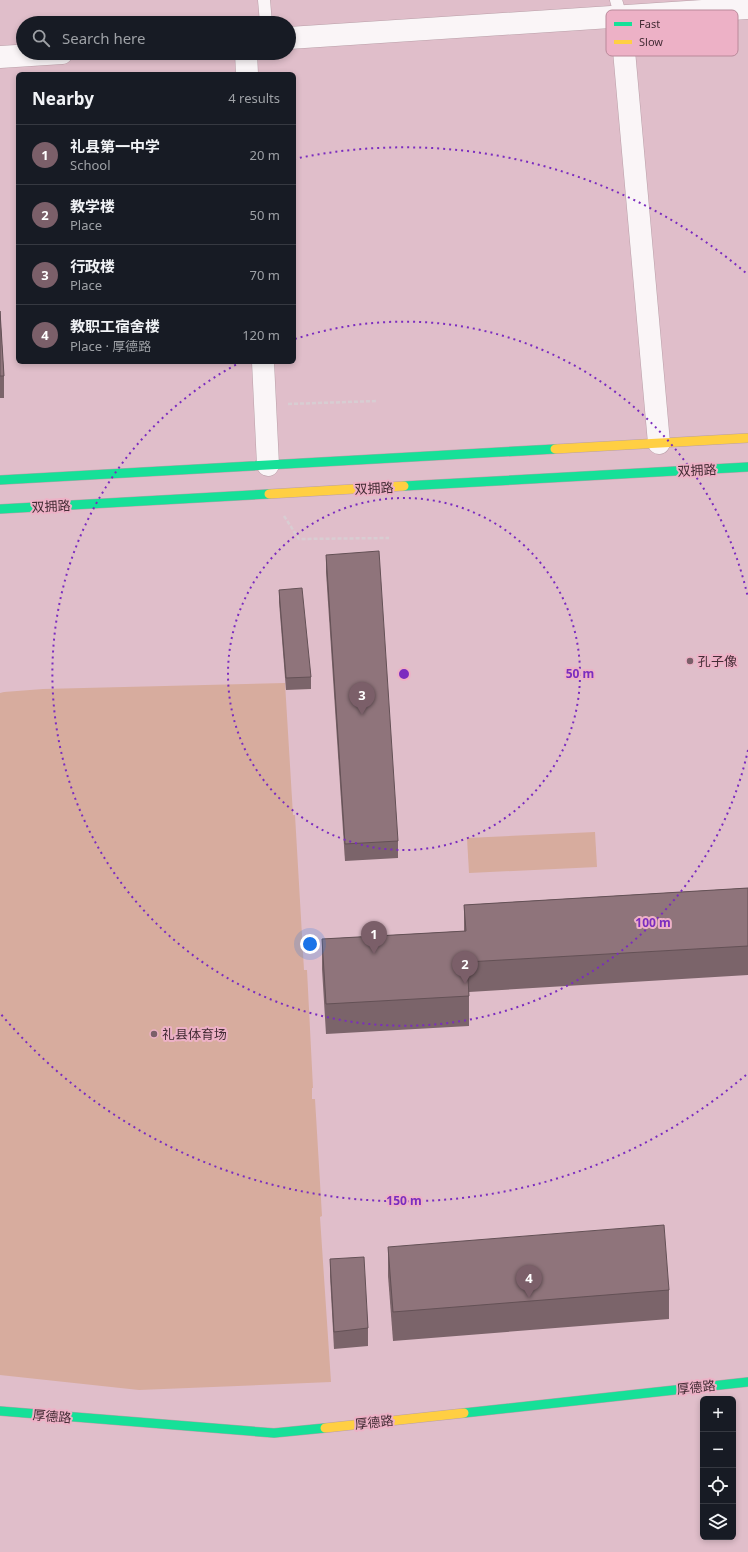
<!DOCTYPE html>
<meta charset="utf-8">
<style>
:root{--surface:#171b24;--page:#242831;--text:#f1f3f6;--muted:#9ea1a6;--line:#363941;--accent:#7b5f69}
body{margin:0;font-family:"Noto Sans","Noto Sans SC",sans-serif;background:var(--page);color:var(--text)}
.controls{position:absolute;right:12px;bottom:12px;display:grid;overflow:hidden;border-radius:6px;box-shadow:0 2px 6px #0003}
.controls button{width:36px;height:36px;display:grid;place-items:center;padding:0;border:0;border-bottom:1px solid var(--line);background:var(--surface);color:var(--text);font:20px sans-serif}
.you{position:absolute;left:310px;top:944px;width:14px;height:14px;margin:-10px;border:3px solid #fff;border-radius:50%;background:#1a73e8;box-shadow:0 0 0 6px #1a73e833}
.badge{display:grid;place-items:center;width:26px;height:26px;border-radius:50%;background:var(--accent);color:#fff;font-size:13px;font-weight:700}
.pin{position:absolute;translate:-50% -33px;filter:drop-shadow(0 1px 2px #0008)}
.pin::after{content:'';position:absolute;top:21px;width:14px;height:12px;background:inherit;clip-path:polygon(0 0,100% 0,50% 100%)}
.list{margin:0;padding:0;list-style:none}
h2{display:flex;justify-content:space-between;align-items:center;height:52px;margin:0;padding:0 16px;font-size:17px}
h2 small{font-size:13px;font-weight:400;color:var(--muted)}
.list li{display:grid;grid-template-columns:26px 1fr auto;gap:12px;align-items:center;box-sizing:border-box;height:60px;padding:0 16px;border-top:1px solid var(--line)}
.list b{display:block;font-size:15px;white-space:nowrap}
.list p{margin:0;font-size:13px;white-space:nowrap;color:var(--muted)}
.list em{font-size:13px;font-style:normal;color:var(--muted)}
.icon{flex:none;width:22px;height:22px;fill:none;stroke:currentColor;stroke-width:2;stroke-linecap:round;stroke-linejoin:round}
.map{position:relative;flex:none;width:748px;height:1552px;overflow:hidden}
.search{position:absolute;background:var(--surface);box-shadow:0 2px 6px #0003;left:16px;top:16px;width:280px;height:44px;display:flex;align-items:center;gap:10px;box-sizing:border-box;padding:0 14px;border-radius:22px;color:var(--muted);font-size:15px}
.panel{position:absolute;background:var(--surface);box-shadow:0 2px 6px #0003;left:16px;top:72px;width:280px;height:292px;border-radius:6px}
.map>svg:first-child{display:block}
.green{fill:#d7ac9e}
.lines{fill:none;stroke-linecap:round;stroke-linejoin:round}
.lane-casing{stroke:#b99fa8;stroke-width:13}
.street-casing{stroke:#b99fa8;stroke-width:23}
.fast-casing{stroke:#b99fa8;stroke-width:10}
.slow-casing{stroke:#b99fa8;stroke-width:10}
.path{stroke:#d8cdd2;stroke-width:2.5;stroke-dasharray:4 2;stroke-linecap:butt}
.lane{stroke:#faf5f7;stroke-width:12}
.street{stroke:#faf5f7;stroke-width:22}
.fast{stroke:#16e098;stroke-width:9}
.slow{stroke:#ffcf43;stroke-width:9}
.wall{fill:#7b646a}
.building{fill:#8f747b;stroke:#645156}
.ring{fill:none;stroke:#7b2cbf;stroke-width:2;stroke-dasharray:2 4}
.poi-dot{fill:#7b5f69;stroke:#edb1c6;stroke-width:1.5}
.labels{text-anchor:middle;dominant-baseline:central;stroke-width:4;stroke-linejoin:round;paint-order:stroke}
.street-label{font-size:13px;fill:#442c35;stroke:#edb1c6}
.poi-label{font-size:13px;fill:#442c35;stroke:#edb1c6;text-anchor:start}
.key{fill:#edb1c6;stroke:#ba899a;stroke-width:1}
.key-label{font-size:11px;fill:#442c35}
.centre{fill:#7b2cbf;stroke:#edb1c6;stroke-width:2}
.ring-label{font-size:12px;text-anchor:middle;font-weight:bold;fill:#7b2cbf;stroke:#edb1c6;stroke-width:4;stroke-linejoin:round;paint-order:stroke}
</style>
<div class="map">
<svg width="748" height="1552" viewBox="0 0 748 1552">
<rect width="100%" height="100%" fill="#e0beca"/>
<!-- green -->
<g class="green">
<path d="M285 683 293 815H295L304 970H307L313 1088H312V1099H315L322 1216 320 1217 331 1382 139 1390 0 1375V693L4 692 43 689Z"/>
<path d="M595 832 597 867 469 873 467 838Z"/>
</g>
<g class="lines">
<defs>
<g id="lane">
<path d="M264 0 266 23"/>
<path d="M616 0 621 17"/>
</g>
<g id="street">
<path d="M621 17 659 443"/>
<path d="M289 38 748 8"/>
<path d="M246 53 247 74"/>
<path d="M0 57 62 53"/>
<path d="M263 362 268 465"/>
</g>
<g id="fast">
<path d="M0 480 555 449"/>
<path d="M404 486 748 467"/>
<path d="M0 509 269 494"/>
<path d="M0 1411 274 1433 325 1428"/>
<path d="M464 1413 748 1382"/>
</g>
<g id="slow">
<path d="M555 449 748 438"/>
<path d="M269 494 404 486"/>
<path d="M325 1428 464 1413"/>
</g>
</defs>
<!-- lane casing -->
<use href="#lane" class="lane-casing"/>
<!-- street casing -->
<use href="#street" class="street-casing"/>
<!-- fast casing -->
<use href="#fast" class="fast-casing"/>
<!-- slow casing -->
<use href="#slow" class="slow-casing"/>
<!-- path -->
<g class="path">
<path d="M288 404 377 401"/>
<path d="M284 516 299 539 389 538"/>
</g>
<!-- lane -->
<use href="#lane" class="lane"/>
<!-- street -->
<use href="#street" class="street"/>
<!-- fast -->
<use href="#fast" class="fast"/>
<!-- slow -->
<use href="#slow" class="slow"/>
</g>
<!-- wall -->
<g class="wall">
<path d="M0 311 4 376V398H0Z"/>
<path d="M326 555 398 841V858L345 861 326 572Z"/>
<path d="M279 590 311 677V689L286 690 279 602Z"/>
<path d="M748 888V975L469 992V1026L326 1034 322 969V939L464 931V905Z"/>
<path d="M388 1247 669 1290V1319L393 1341 388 1276Z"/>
<path d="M330 1259 368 1328V1346L334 1349 330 1276Z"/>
</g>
<!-- building -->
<g class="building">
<path d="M0 311 4 376H0Z"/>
<path d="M379 551 398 841 345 844 326 555Z"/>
<path d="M302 588 311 677 286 678 279 590Z"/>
<path d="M748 888V946L467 962 469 996 326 1004 322 939 466 931 464 905Z"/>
<path d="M664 1225 669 1290 393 1312 388 1247Z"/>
<path d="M364 1257 368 1328 334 1332 330 1259Z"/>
</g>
<!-- distance rings -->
<g class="ring">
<circle cx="404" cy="674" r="176"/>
<path d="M748 750A352 352 0 1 1 239 363M295 339A352 352 0 0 1 748 598"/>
<path d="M746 1075A527 527 0 0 1 0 1013M294 159A527 527 0 0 1 746 273"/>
</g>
<!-- markers -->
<g class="poi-dot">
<circle cx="690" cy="661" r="4"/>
<circle cx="154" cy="1034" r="4"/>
</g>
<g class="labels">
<!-- street labels -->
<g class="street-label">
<text transform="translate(697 470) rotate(-3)">双拥路</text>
<text transform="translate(374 488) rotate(-3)">双拥路</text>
<text transform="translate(51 506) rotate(-3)">双拥路</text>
<text transform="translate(696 1387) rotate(-6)">厚德路</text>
<text transform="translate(52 1416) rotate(5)">厚德路</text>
<text transform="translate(374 1422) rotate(-6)">厚德路</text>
</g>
<!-- poi labels -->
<g class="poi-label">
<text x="698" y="661">孔子像</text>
<text x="162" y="1034">礼县体育场</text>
</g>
</g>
<!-- legend -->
<rect x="606" y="10" width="132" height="46" rx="6" class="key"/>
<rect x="614" y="22" width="18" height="4" fill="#16e098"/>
<rect x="614" y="40" width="18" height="4" fill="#ffcf43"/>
<g class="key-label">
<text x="639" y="28">Fast</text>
<text x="639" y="46">Slow</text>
</g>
<circle cx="404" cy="674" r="6" class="centre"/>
<g class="ring-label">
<text x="580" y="678">50 m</text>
<text x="653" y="927">100 m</text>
<text x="404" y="1205">150 m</text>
</g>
</svg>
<div class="controls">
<button>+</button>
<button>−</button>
<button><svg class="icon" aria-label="locate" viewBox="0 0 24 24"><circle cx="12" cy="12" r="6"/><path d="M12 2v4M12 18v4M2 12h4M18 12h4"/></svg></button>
<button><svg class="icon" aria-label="layers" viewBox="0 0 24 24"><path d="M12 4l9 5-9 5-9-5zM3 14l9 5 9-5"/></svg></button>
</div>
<div class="you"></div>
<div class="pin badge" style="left:374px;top:954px">1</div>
<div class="pin badge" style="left:465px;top:984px">2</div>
<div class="pin badge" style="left:362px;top:715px">3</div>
<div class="pin badge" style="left:529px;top:1298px">4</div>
<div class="search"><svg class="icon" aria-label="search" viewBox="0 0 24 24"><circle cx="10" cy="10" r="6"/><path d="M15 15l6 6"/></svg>Search here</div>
<section class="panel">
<h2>Nearby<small>4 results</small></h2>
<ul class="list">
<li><span class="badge">1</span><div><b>礼县第一中学</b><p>School</p></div><em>20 m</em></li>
<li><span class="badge">2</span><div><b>教学楼</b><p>Place</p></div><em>50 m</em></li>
<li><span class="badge">3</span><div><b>行政楼</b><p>Place</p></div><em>70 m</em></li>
<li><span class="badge">4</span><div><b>教职工宿舍楼</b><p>Place · 厚德路</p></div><em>120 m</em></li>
</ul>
</section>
</div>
